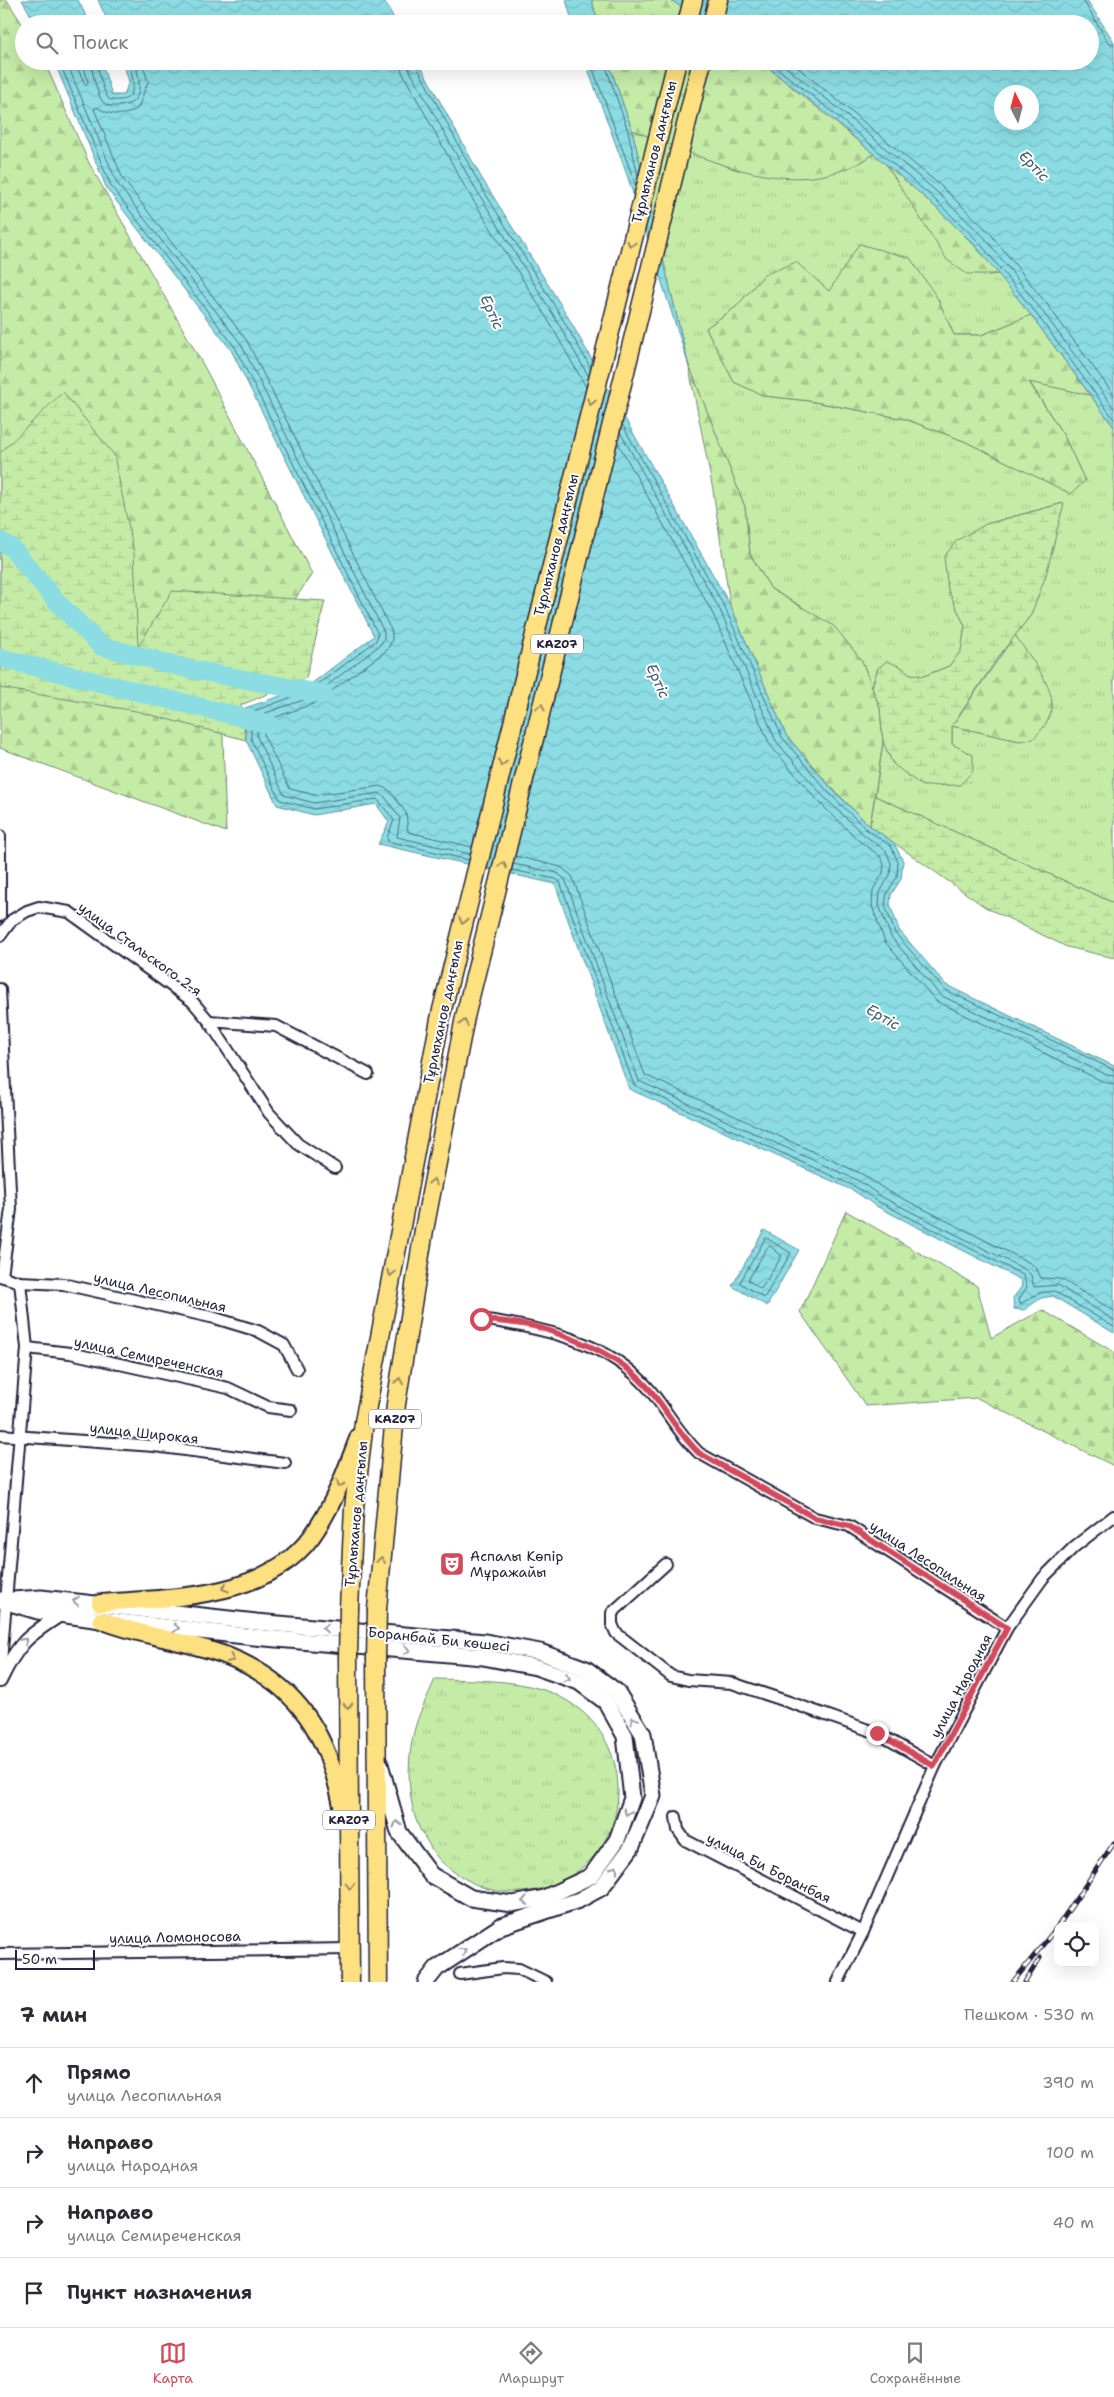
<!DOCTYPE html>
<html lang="ru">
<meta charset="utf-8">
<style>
:root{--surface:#fff;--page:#f2f2f3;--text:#2b2b33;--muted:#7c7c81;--line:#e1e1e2;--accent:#d1495b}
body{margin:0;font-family:"Shantell Sans",sans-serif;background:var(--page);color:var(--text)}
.controls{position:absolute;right:15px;bottom:15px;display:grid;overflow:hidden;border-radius:10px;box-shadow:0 5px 20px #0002}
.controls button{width:45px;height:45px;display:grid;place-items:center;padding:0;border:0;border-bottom:1px solid var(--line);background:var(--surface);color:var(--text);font:25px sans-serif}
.compass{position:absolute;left:994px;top:85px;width:45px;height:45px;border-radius:50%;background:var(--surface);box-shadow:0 5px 20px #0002;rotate:354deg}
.scale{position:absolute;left:15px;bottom:12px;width:80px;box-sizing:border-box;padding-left:5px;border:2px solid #22223b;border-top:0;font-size:14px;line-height:18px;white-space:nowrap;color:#22223b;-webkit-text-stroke:4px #fff;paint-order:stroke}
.stop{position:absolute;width:15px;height:15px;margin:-11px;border:4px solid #d1495b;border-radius:50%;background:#fff}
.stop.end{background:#d1495b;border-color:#fff;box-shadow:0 1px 5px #0008}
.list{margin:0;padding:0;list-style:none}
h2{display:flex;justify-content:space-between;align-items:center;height:65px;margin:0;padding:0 20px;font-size:21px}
h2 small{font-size:16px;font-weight:400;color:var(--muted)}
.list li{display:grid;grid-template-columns:32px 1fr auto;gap:15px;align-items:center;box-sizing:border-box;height:70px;padding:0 20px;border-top:1px solid var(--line)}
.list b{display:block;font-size:19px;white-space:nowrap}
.list p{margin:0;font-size:16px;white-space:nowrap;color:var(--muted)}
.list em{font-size:16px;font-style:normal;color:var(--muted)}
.icon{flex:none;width:28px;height:28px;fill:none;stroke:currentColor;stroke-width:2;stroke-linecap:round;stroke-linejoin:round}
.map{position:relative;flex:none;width:1114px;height:1982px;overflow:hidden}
.search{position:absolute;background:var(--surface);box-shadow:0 5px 20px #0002;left:15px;right:15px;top:15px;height:55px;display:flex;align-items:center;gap:12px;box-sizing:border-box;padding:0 18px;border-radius:28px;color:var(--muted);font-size:19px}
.sheet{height:345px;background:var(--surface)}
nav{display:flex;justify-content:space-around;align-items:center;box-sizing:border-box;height:70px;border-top:1px solid var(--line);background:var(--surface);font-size:14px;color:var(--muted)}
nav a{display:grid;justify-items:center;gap:2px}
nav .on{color:var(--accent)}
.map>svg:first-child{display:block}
.grass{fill:url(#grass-tufts);stroke:#748771}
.forest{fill:url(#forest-firs);stroke:#748771}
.wetland{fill:url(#wetland-marsh);stroke:#748771}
.water{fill:url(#water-waves);stroke:#6192a0;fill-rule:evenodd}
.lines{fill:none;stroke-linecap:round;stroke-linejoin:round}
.shore{stroke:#4c6d7e;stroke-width:1}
.river{stroke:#8bdde3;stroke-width:19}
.minor-casing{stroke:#22223b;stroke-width:14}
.tertiary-casing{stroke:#22223b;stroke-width:16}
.secondary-casing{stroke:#22223b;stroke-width:19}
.primary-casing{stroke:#22223b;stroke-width:20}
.trunk-casing{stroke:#22223b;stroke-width:21}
.minor{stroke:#fff;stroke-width:10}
.tertiary{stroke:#fff;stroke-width:12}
.secondary{stroke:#fff;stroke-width:15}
.primary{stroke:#fde080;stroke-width:16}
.trunk{stroke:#fde080;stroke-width:18}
.rail-casing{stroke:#22223b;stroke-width:5}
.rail{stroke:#fff;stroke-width:3;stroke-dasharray:9;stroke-linecap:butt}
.trunk-bridge-casing{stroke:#22223b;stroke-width:21;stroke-linecap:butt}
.trunk-bridge{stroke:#fde080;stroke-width:18}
.oneway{stroke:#9a8a61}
.oneway2{stroke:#9c9ca7}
.route{stroke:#d1495b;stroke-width:6}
.labels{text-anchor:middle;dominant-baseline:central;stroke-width:4;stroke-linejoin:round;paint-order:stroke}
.shield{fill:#fff;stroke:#646476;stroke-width:1}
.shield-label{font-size:12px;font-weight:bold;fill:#22223b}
.street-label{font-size:14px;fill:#22223b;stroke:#fff}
.poi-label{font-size:14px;fill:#22223b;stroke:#fff;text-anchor:start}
.water-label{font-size:15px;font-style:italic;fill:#425a6d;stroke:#fff}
</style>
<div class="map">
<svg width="1114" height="1982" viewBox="0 0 1114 1982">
<defs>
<pattern id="grass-tufts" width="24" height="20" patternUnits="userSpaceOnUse" patternTransform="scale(1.25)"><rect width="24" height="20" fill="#c5eca7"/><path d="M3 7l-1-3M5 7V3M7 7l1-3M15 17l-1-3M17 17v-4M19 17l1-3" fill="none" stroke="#a9ca91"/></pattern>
<pattern id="forest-firs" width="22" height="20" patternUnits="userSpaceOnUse" patternTransform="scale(1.25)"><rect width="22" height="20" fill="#c5eca7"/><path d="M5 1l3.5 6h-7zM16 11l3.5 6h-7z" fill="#a9ca91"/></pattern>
<pattern id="wetland-marsh" width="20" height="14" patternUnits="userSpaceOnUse" patternTransform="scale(1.25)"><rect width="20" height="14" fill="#c5eca7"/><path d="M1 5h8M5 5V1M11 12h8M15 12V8" fill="none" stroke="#a9ca91"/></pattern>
<pattern id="water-waves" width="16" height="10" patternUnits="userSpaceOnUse" patternTransform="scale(1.25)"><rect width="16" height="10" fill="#8bdde3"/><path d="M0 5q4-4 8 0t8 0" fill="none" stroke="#78bdc4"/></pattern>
</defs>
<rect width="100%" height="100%" fill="#fff"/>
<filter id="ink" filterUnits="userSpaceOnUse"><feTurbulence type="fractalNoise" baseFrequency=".02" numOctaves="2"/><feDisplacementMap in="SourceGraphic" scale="10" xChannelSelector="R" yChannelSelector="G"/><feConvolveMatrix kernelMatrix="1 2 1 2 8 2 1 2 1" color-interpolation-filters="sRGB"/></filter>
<g filter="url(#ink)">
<!-- grass -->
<g class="grass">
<path d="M632 130 737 170 860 163 874 154 886 164 982 276 999 274 1031 315 982 335H954L938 299 829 291 764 275 736 307 706 328 734 382 765 396 809 401 905 419 964 441 1071 493 1085 481 1064 436 1029 381 1090 395 1114 427V903L875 796 883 742 893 764 952 744V726L1020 741 1052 705 1045 682 1015 635 1031 615 1063 503 986 524 948 590 965 626 961 651 949 666 924 676 910 674 901 667 878 668 872 687 862 661 801 606 771 589 750 554 745 507 688 363Z"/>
<path d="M435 1679C470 1680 511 1679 544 1690 646 1725 642 1865 536 1890 517 1894 495 1893 477 1885 459 1876 441 1866 431 1848 427 1840 421 1833 418 1825 407 1798 407 1759 414 1732 418 1714 428 1696 435 1679Z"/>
</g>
<!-- forest -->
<g class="forest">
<path d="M0 0H7L24 27V61H44L89 163 206 370 312 574 222 707 226 832 0 748Z"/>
<path d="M592 0H671L707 24H598Z"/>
<path d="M608 61H760L874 154C797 207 708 159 632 130Z"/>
<path d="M886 164C926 198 966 233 999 274H967L947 260Z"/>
<path d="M859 244 910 258 938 299 954 335H982L1031 315 1090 395 1029 382 1064 436 1085 481 1071 494 964 441 905 419 810 401 764 396 734 382 706 328 736 307 764 275 796 262 829 291Z"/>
<path d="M688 363 745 507 750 554 771 589 834 626 862 661 872 687 880 708 883 742 870 826 831 787 786 735 730 605 713 490Z"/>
<path d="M1015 635C1026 652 1053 684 1052 705 1052 718 1042 730 1033 739L1020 741 952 726Z"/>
<path d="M846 1211 977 1286 991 1338 1042 1310 1114 1352V1466L977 1398 866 1406 800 1312Z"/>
</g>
<!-- wetland -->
<g class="wetland">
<path d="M63 392 114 455 134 553 138 647 172 591 325 601 306 678 241 705 246 740 136 711 0 688V453Z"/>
<path d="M1064 503 1046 575 1031 615 999 656 952 726V744L973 755V771L960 785 922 786 893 764 883 742 880 708 872 687 878 668 887 661 901 667 910 674 924 676 949 666 961 651 965 626 948 590 944 557 956 541 986 524Z"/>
<path d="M875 796 1114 903V958L1067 947 985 907 870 826Z"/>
</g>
<!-- water -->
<g class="water">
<path d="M22 0H78L90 24H36Z"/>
<path d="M98 0H384L397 24H109Z"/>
<path d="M566 0H592L598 24H573Z"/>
<path d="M671 0H1087L1114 42V427L1031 315 975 245 929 201 827 114 760 61H1090V24H707ZM1002 92H1032V122H1002Z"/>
<path d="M54 61H101L112 95H124L129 81 122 61H418L481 177 564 310 730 605 786 735 831 788 870 826 894 843 903 861 901 879 891 895 890 904 899 930 946 985 1114 1066V1333L1053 1296 1041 1298 1024 1310 1014 1309 1013 1298 1022 1286 1021 1280 876 1206 854 1191 629 1089 555 884 378 844 389 822 376 804 314 815 277 805 246 740 245 708 307 687 374 636 231 350 107 189Z"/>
<path d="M585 61H608L632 130 688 363 627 175Z"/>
<path d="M764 1230 799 1250 767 1306 732 1286Z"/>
</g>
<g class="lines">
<!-- shore -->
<g class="shore">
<path d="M1083 0 1108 42 1114 44"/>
<path d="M59 61 111 186 235 347 378 634 376 641 309 691 251 712V739L280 800 314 809 377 799 394 820 387 838 388 841 469 860"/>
<path d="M66 61 117 183 241 344 384 632V639L380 645 312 697 257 716V737L284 795 314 803 379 793 385 797 400 818 397 837 470 854"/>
<path d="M74 61 86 86 88 83 83 61"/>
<path d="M91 61C91 69 98 97 103 102 107 107 113 106 118 106 145 106 141 79 134 61"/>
<path d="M97 61C97 67 104 95 109 99 112 101 117 100 120 100 140 99 132 72 128 61"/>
<path d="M142 61 148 82 138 108C126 117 109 116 97 107L94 109 123 179 247 341 392 632V641L387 650 315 703 265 721 264 736 290 789 315 795 381 786 390 791 406 813 408 832 472 847"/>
<path d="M400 61 402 72 465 187 548 320 586 387"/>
<path d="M407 61 409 69 472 183 554 316 589 377"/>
<path d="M414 61 477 180 559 313 591 368"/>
<path d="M590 61 636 186"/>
<path d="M604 61 628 131 638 176"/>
<path d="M768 61 830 110 932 197 979 242 1035 312 1114 419"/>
<path d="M778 61 834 105 937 192 984 237 1040 308 1114 408"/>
<path d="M790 61 941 186 989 232 1046 303 1114 395"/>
<path d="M622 424 725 608 782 737 827 791 867 830 891 846 898 862 897 877 887 893 885 905 895 933 944 989 1114 1070"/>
<path d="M620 432 720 610 776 741 823 796 863 834 886 851 891 863 890 875 880 892 879 905 891 937 940 995 1107 1075 1114 1076"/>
<path d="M618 443 713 614 770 745 818 801 858 840 880 856 884 864 883 873 873 890 872 906 885 942 936 1001 1104 1082 1114 1084"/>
<path d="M515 856 561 867 572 876 645 1075 862 1174 886 1190 1030 1263 1036 1268 1041 1278 1061 1279 1114 1311"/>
<path d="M513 864 557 873 565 879 639 1081 859 1181 882 1197 1026 1270 1031 1275 1034 1287 1058 1285 1114 1320"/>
<path d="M512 870 556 879 560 882 634 1085 856 1187 879 1202 1023 1275 1027 1287 1019 1299 1020 1304 1039 1293 1054 1291 1114 1327"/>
<path d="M766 1238 791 1253 764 1298 740 1283Z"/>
<path d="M770 1246 782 1256 761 1289 748 1280 767 1248Z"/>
</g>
<!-- river -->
<g class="river">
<path d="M0 541 12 548 57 602 101 646 189 669 323 694"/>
<path d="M0 658 269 724"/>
</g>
<defs>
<g id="minor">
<path d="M0 836V916"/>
<path d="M0 936 12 920 27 911 39 907 69 912 192 1001 209 1021 269 1113 298 1144 335 1168"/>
<path d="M0 989 11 1209 2 1276"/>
<path d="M209 1021 276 1026 368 1074"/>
<path d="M0 1276 20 1282 63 1284 215 1318 258 1331 284 1345 297 1369"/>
<path d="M481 1319C541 1328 608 1340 650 1390 667 1411 679 1434 699 1453L815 1518 849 1526 1007 1628"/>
<path d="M27 1348 70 1353 228 1388 268 1407 291 1410"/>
<path d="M0 1435 154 1446 285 1463"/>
<path d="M666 1564 612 1613V1624L616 1633 671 1676 688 1680 732 1683 789 1702 877 1733 935 1766"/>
<path d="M0 1674 27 1348 20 1282"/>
<path d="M676 1817 678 1830 685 1840 863 1932"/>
<path d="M0 1954 350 1949"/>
<path d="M460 1974 503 1968 519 1969 546 1982"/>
<path d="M838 1982 863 1932 935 1766 1007 1628 1043 1578 1074 1547 1114 1516"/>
</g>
<path id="tertiary" d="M0 1681C18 1643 27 1636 62 1614"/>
<g id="secondary">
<path d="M0 1600 38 1611 101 1620 254 1637 483 1657 536 1667 579 1682 606 1702 625 1736 632 1798 617 1840 591 1876 544 1898 512 1904 471 1898 431 1875 399 1832 380 1764"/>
<path d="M13 1600 41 1598 256 1622 485 1642 540 1652 586 1669 617 1692 643 1734 653 1796 631 1848 601 1888 579 1900 501 1926 437 1968 426 1982"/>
</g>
<g id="primary">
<path d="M100 1603C175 1597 274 1600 318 1527 336 1499 347 1467 359 1436"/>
<path d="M101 1620C140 1636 183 1640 222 1654 300 1683 330 1737 344 1816"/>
</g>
<g id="trunk">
<path d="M687 24 693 0"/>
<path d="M712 24 718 0"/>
<path d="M349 1608 354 1508 364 1422 441 1014 677 61"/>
<path d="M377 1609 396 1404 424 1230 465 1017 702 61"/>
<path d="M348 1657 350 1982"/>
<path d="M376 1660 378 1982"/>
</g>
</defs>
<!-- minor casing -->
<use href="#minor" class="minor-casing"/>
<!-- tertiary casing -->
<use href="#tertiary" class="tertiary-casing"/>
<!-- secondary casing -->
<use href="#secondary" class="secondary-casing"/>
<!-- primary casing -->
<use href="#primary" class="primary-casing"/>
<!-- trunk casing -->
<use href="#trunk" class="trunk-casing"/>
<!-- minor -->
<use href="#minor" class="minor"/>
<!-- tertiary -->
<use href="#tertiary" class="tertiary"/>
<!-- secondary -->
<use href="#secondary" class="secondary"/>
<!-- primary -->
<use href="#primary" class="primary"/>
<!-- trunk -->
<use href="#trunk" class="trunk"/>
<defs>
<g id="rail">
<path d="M1058 1926 1114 1843"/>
<path d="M1013 1982 1058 1926"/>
<path d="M1025 1982 1040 1958"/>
</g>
</defs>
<!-- rail casing -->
<use href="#rail" class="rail-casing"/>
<!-- rail -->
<use href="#rail" class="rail"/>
<defs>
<g id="trunk-bridge">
<path d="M348 1657 349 1608"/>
<path d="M376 1660 377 1609"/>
</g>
</defs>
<!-- trunk-bridge casing -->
<use href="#trunk-bridge" class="trunk-bridge-casing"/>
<!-- trunk-bridge -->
<use href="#trunk-bridge" class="trunk-bridge"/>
</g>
<!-- one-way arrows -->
<defs><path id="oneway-chevron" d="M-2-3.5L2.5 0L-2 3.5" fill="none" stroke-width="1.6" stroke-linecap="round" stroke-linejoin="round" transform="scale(1.25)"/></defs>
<g class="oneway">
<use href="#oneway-chevron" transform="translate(631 244) rotate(104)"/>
<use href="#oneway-chevron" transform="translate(591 402) rotate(104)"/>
<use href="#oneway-chevron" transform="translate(541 707) rotate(-76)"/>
<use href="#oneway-chevron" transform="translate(502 763) rotate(104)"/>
<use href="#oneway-chevron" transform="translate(503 865) rotate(-76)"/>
<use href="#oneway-chevron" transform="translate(463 921) rotate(104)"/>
<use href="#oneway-chevron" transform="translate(464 1023) rotate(-78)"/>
<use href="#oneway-chevron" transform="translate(433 1182) rotate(-79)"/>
<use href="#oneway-chevron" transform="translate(391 1273) rotate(101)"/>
<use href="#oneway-chevron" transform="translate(399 1381) rotate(-81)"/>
<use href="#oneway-chevron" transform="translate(340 1484) rotate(114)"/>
<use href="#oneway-chevron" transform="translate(381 1560) rotate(-84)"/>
<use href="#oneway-chevron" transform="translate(225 1588) rotate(163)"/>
<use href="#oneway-chevron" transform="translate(231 1659) rotate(24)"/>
<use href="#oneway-chevron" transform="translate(348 1706) rotate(89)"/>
<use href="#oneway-chevron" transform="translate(350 1886) rotate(90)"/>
</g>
<g class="oneway2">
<use href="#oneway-chevron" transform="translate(76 1601) rotate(-175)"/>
<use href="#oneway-chevron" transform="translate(176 1628) rotate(6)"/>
<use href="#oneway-chevron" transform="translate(325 1628) rotate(-175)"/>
<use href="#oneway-chevron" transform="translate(24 1641) rotate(-46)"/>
<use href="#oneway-chevron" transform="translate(407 1650) rotate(5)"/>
<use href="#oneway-chevron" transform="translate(567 1678) rotate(20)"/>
<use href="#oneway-chevron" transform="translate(634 1720) rotate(-121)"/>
<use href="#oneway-chevron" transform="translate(627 1812) rotate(109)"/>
<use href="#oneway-chevron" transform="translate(397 1824) rotate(-106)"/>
<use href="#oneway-chevron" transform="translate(615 1869) rotate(-54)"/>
<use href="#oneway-chevron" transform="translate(525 1901) rotate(170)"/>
<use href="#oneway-chevron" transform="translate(463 1951) rotate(-34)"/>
</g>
</g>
<g class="lines" filter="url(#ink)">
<!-- route -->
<path class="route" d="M481 1319C500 1322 522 1322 541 1328 582 1341 622 1357 650 1390 667 1411 679 1434 699 1453L815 1518 849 1526 1007 1628 934 1766 877 1733"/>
</g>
<!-- icons -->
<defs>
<symbol id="theatre-square" viewBox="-11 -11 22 22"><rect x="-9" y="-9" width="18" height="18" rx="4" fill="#d1495b" stroke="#fff"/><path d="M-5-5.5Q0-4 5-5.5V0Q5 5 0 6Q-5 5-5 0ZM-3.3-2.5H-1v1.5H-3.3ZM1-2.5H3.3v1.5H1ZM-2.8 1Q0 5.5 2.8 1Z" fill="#fff"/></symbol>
</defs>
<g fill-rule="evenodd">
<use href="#theatre-square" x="438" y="1550" width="28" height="28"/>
</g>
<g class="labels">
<!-- shield labels -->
<g class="shield">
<rect x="531" y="634.5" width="52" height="19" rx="4"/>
<rect x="369" y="1409.5" width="52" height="19" rx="4"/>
<rect x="323" y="1810.5" width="52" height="19" rx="4"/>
</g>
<g class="shield-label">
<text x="557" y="644">KAZ07</text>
<text x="395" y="1419">KAZ07</text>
<text x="349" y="1820">KAZ07</text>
</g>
<!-- street labels -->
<g class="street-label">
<text transform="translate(654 152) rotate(-76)">Тұрлыханов даңғылы</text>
<text transform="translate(556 545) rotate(-76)">Тұрлыханов даңғылы</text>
<text transform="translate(140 949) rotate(36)">улица Стальского 2-я</text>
<text transform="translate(443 1012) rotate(-78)">Тұрлыханов даңғылы</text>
<text transform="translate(160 1292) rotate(13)">улица Лесопильная</text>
<text transform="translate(149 1357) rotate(12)">улица Семиреченская</text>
<text transform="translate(144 1433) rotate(6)">улица Широкая</text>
<text transform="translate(356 1514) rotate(-85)">Тұрлыханов даңғылы</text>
<text transform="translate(928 1561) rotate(33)">улица Лесопильная</text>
<text transform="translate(439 1639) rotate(6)">Боранбай Би көшесі</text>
<text transform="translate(961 1686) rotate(-62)">улица Народная</text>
<text transform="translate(769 1868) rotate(27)">улица Би Боранбая</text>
<text transform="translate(175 1937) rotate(-1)">улица Ломоносова</text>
</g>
<!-- poi labels -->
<g class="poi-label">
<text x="470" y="1556">Аспалы Көпір<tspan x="470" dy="16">Мұражайы</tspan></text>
</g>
<!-- water labels -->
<g class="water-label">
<text transform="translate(1034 166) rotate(46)">Ертіс</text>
<text transform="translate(492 312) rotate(66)">Ертіс</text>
<text transform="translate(658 681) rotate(66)">Ертіс</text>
<text transform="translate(883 1017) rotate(30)">Ертіс</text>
</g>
</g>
</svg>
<div class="controls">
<button><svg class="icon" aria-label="locate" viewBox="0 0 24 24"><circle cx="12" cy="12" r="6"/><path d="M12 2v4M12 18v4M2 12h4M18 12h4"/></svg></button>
</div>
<svg class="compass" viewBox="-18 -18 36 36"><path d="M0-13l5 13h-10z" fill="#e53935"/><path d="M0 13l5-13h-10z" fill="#7c7c81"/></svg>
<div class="scale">50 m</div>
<div class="stop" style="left:481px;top:1319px"></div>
<div class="stop end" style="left:877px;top:1733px"></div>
<div class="search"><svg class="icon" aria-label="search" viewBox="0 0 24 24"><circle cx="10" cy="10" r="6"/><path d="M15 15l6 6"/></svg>Поиск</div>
</div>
<section class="sheet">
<h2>7 мин<small>Пешком · 530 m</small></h2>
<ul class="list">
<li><svg class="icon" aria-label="ahead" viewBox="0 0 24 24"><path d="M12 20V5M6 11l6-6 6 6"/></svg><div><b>Прямо</b><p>улица Лесопильная</p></div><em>390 m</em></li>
<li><svg class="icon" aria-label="right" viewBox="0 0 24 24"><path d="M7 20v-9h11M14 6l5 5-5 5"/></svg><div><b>Направо</b><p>улица Народная</p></div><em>100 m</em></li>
<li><svg class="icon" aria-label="right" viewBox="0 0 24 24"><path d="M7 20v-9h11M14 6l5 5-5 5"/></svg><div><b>Направо</b><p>улица Семиреченская</p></div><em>40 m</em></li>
<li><svg class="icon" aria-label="arrive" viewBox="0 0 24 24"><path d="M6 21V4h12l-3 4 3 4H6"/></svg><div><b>Пункт назначения</b></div></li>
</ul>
</section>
<nav>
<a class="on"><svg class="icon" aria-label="map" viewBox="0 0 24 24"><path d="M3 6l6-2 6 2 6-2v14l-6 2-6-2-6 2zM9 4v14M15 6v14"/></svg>Карта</a>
<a><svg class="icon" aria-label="directions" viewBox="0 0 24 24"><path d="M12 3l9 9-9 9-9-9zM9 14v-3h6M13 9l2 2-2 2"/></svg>Маршрут</a>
<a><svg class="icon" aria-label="saved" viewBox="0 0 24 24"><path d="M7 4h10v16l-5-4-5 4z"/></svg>Сохранённые</a>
</nav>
